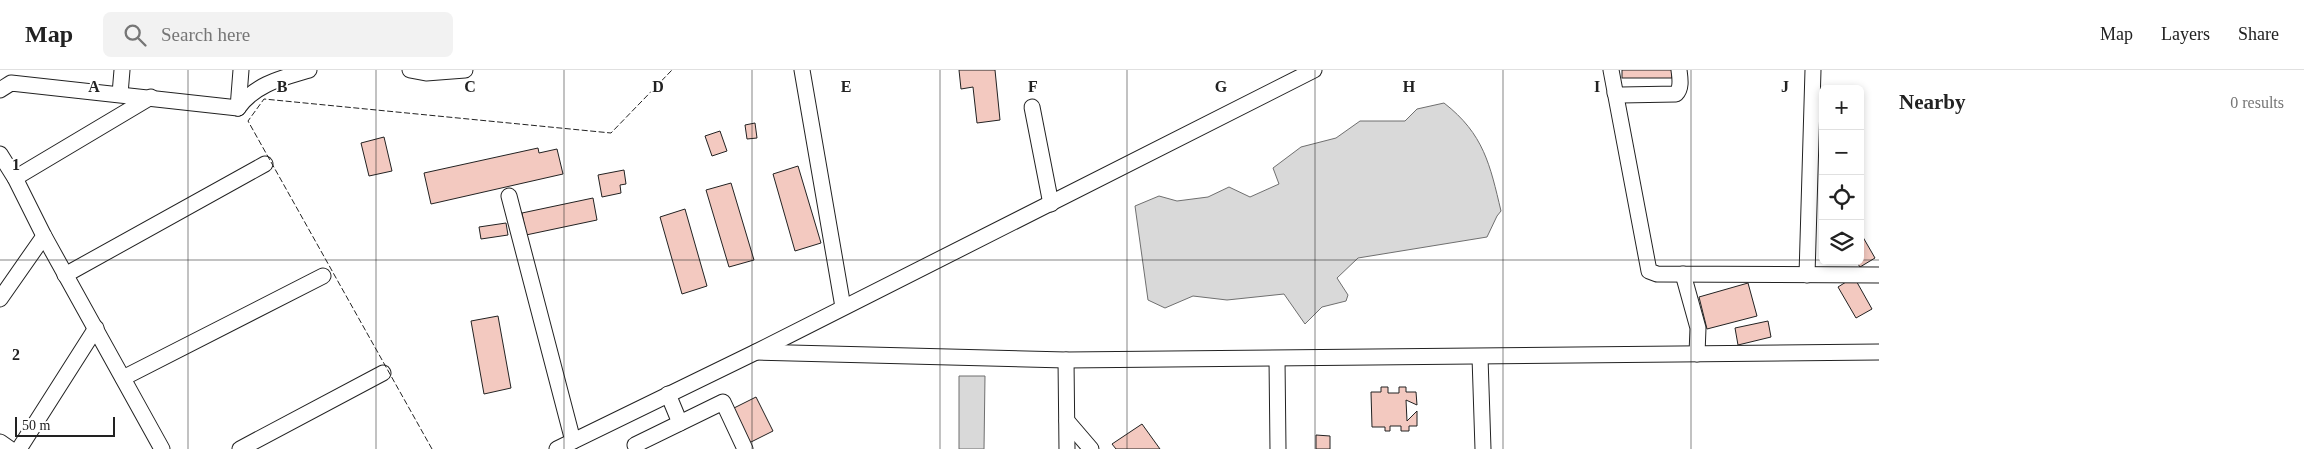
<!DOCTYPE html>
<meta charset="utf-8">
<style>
:root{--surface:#fff;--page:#f2f2f2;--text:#222;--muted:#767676;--line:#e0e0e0}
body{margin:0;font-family:Georgia,serif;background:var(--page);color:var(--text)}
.controls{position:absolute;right:15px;top:15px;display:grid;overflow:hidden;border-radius:8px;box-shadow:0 2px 8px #0003}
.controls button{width:45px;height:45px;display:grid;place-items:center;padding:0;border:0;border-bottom:1px solid var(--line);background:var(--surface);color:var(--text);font:25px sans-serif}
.scale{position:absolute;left:15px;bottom:12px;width:100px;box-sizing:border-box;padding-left:5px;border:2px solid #222;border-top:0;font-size:14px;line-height:18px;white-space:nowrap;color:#222;-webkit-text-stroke:4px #fff;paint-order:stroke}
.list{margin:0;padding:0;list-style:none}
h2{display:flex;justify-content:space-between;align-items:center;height:65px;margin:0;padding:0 20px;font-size:21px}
h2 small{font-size:16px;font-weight:400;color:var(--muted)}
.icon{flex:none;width:28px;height:28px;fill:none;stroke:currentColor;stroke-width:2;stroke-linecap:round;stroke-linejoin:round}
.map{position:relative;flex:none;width:1879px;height:379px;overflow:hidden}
header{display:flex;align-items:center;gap:30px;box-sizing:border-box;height:70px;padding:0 25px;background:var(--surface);border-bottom:1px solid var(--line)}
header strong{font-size:24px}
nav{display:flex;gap:28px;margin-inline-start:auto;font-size:18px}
.search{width:350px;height:45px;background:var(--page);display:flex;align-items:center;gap:12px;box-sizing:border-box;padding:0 18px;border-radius:8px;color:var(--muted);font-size:19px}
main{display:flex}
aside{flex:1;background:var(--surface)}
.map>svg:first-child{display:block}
.water{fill:#d9d9d9;stroke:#6f6f6f}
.building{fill:#f3c9c0;stroke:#222}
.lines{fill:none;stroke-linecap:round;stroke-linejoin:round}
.minor-casing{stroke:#222;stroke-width:17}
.minor{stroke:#fff;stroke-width:15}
.fence{stroke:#222;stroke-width:1;stroke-dasharray:6 2.5;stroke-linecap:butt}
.grid{fill:none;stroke:#222;stroke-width:1;stroke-opacity:0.55}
.grid-label{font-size:16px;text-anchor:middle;font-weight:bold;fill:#222;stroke:#fff;stroke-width:4;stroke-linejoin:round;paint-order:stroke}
</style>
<header>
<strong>Map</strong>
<div class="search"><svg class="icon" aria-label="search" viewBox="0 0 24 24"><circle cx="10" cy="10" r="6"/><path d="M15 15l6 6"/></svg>Search here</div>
<nav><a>Map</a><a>Layers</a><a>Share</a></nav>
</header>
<main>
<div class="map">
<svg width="1879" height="379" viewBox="0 0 1879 379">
<rect width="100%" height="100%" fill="#fff"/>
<!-- water -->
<g class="water">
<path d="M1444 33C1484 64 1490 95 1501 141L1497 146 1487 167 1358 188 1337 208 1348 225 1346 231 1322 237 1305 254 1284 224 1227 230 1193 226 1165 238 1148 230 1135 136 1159 126 1177 131 1208 127 1229 117 1250 127 1279 114 1273 98 1301 77 1336 68 1360 51H1405L1417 39Z"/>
<path d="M959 306H985L984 379H959Z"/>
</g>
<!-- building -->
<g class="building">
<path d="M959 0H995L1000 50 977 53 973 17 961 19Z"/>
<rect x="1622" y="0" width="50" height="8"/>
<path d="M755 53 757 68 747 69 745 55Z"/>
<path d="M720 61 727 81 712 86 705 66Z"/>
<path d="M384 67 392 101 369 106 361 73Z"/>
<path d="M538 78 539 83 557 79 563 104 431 134 424 103Z"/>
<path d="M798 96 821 173 795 181 773 104Z"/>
<path d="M624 100 626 114 620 115 621 123 602 127 598 105Z"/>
<path d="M731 113 754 190 729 197 706 120Z"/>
<path d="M593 128 597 150 526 165 522 143Z"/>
<path d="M685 139 707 216 682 224 660 147Z"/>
<path d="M506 153 508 165 481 169 479 157Z"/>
<path d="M1860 162 1875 188 1860 197 1856 191H1860Z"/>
<path d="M1854 207 1872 239 1856 248 1838 217Z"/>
<path d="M1748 213 1757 246 1707 259 1699 227Z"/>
<path d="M498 246 511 318 484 324 471 251Z"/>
<path d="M1768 251 1771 267 1738 275 1735 258Z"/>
<path d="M1381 317H1388V323H1399V317H1406V322H1416L1417 335 1406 330 1407 351 1417 341V356H1409V361H1401V356H1390V361H1385V357H1372L1371 322H1381Z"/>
<path d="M756 327 773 361 749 373 732 339Z"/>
<path d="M1142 354 1160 379H1116L1112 374Z"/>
<path d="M1316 365 1330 366V379H1316Z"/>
</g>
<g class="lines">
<defs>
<g id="minor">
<path d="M410 0 426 3 465 0"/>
<path d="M802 0 843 237"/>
<path d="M1611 0 1649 201 1657 204 1879 205"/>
<path d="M0 20 11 13 238 38"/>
<path d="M1615 23 1621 25 1676 24C1682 18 1680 8 1679 0"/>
<path d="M120 24 122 0"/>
<path d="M1032 37 1051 134"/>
<path d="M238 38C255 14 282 8 309 0"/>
<path d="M238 38 241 0"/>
<path d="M0 84 15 108 44 166 162 379"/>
<path d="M15 108 151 27"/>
<path d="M509 126 573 371"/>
<path d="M1683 204 1698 258 1697 284"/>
<path d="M65 205 265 94"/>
<path d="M1807 205 1813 0"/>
<path d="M0 229 44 166"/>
<path d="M756 282 1066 290 1879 282"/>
<path d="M1480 287 1483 379"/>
<path d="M1277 289 1278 379"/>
<path d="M1066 290 1067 379"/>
<path d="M123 308 323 206"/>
<path d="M668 324 680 353"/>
<path d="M1067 351 1091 379"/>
<path d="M0 372 10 379"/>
<path d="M19 379 96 258"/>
<path d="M240 379 383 303"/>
<path d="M557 379 756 282 1314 0"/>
<path d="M637 379 635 375 723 332 745 379"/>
</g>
</defs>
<!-- minor casing -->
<use href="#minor" class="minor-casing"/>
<!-- minor -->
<use href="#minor" class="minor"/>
<!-- fence -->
<path class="fence" d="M432 379 248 51 264 29 611 63 672 0"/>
</g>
<!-- grid -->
<path class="grid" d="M188 0V379M376 0V379M564 0V379M752 0V379M940 0V379M1127 0V379M1315 0V379M1503 0V379M1691 0V379M0 190H1823M1860 190H1879"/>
<g class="grid-label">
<text x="94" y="22">A</text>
<text x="282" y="22">B</text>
<text x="470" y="22">C</text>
<text x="658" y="22">D</text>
<text x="846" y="22">E</text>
<text x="1033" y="22">F</text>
<text x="1221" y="22">G</text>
<text x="1409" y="22">H</text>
<text x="1597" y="22">I</text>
<text x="1785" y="22">J</text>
<text x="16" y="100">1</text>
<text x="16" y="290">2</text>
</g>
</svg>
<div class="controls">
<button>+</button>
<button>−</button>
<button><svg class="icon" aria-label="locate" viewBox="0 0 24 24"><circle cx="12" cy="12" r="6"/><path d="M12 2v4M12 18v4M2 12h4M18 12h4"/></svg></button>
<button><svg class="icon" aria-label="layers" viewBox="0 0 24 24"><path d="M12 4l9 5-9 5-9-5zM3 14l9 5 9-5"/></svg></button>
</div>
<div class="scale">50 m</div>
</div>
<aside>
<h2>Nearby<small>0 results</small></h2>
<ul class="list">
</ul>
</aside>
</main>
